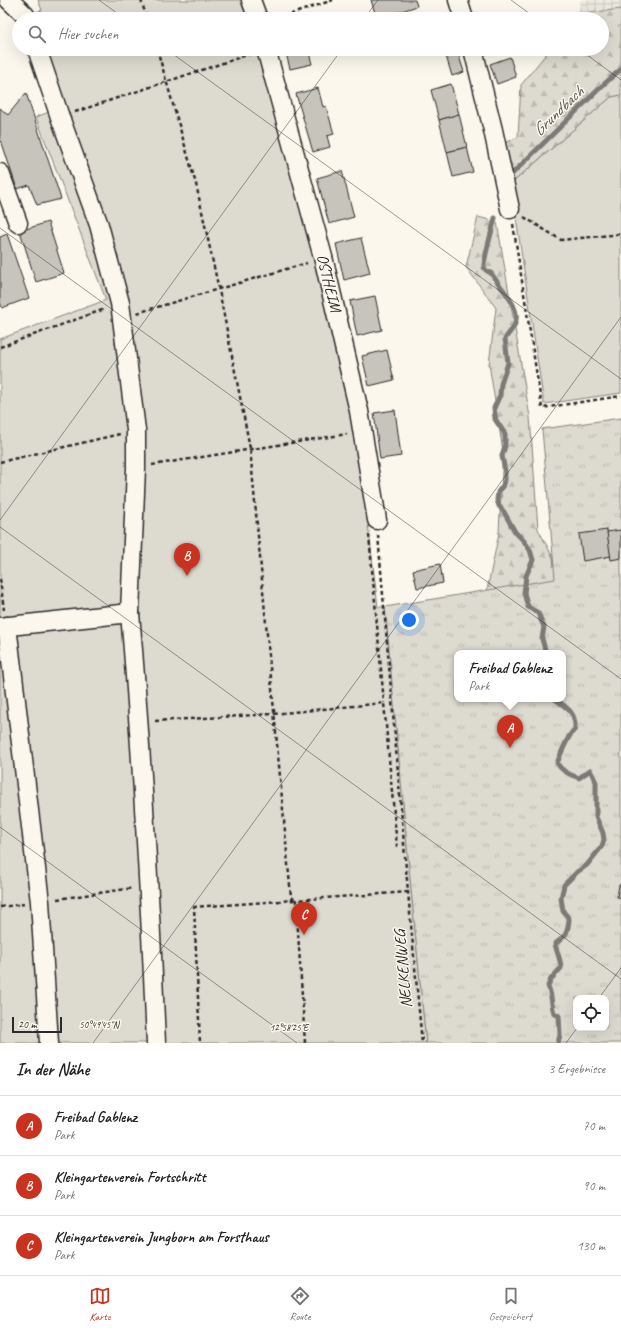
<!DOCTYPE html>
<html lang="de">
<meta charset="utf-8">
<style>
:root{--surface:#fff;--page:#f2f2f2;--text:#222;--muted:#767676;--line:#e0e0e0;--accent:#c8321e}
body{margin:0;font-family:Caveat,sans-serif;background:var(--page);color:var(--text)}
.controls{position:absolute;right:12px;bottom:12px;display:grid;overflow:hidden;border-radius:8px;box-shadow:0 4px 16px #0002}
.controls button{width:36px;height:36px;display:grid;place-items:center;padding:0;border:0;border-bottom:1px solid var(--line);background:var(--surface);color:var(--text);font:20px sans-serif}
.scale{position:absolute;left:12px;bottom:10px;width:50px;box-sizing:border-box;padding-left:4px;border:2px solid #2b2b2b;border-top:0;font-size:11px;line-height:14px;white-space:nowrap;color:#2b2b2b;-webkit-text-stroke:3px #fbf7ec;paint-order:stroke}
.you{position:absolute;left:409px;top:620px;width:14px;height:14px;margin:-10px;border:3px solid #fff;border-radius:50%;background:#1a73e8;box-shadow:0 0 0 6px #1a73e833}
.badge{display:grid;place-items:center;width:26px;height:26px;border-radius:50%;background:var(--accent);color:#fff;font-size:13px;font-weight:700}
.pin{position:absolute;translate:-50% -33px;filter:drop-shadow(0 1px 2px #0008)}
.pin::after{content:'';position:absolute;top:21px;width:14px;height:12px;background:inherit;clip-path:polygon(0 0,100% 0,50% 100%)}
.popup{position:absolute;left:454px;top:650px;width:112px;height:52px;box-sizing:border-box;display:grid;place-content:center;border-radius:8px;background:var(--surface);filter:drop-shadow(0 1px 3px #0005);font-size:13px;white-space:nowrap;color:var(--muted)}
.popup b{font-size:15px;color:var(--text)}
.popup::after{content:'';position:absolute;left:50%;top:100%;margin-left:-8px;border:8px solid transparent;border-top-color:var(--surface)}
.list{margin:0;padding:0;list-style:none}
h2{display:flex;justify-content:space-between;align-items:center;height:52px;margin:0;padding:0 16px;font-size:17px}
h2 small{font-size:13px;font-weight:400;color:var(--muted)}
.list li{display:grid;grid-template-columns:26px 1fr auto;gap:12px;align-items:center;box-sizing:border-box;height:60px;padding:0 16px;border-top:1px solid var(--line)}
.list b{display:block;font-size:15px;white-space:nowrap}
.list p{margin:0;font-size:13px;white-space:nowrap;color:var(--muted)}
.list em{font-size:13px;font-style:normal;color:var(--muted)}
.icon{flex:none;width:22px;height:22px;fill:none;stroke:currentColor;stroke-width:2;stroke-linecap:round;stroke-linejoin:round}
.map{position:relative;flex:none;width:621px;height:1043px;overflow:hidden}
.search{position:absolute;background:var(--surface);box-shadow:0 4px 16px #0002;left:12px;right:12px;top:12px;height:44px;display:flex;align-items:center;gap:10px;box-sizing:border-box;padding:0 14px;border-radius:22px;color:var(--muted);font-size:15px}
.sheet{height:232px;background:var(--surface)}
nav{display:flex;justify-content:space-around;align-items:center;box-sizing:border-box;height:56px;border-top:1px solid var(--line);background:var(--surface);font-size:11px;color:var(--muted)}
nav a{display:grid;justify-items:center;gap:2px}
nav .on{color:var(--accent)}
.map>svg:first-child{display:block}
.industrial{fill:url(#industrial-grid)}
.green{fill:#dddad0;stroke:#84827e}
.forest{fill:url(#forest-firs);stroke:#84827e}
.park{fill:url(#park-tufts);stroke:#84827e;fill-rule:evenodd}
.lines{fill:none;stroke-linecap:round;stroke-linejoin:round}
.stream{stroke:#7b7a75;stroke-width:5}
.building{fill:#c7c4bc;stroke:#2b2b2b}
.minor-casing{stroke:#2b2b2b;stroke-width:21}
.path{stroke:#2b2b2b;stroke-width:2.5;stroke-dasharray:4 3;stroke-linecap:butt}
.minor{stroke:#fbf7ec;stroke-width:18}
.ticks{fill:none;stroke:#2b2b2b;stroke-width:1;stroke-opacity:0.45}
.labels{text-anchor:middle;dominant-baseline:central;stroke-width:3;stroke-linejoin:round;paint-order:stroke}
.street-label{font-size:16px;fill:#2b2b2b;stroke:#fbf7ec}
.water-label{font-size:17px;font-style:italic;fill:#5a5956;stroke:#fbf7ec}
.ticks-label{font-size:10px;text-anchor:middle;fill:#2b2b2b;stroke:#fbf7ec;stroke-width:3;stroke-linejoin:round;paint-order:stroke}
</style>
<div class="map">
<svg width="621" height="1043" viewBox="0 0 621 1043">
<defs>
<pattern id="industrial-grid" width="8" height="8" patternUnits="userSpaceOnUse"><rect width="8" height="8" fill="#ebe8de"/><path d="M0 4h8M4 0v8" fill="none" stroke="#cac7bf"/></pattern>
<pattern id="forest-firs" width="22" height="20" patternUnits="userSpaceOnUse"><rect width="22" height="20" fill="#dddad0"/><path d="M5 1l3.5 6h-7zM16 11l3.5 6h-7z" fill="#bebbb3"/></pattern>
<pattern id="park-tufts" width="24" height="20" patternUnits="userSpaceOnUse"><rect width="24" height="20" fill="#dddad0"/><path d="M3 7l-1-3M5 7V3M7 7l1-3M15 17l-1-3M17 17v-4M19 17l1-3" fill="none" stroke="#bebbb3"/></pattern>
</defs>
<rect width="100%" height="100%" fill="#fbf7ec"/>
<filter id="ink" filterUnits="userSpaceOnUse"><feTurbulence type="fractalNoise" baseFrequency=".025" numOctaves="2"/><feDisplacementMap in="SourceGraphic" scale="8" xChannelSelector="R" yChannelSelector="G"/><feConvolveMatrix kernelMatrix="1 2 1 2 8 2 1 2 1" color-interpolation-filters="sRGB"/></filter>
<g filter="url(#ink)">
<!-- industrial -->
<path class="industrial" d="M581 0H621V9L578 14Z"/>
<!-- green -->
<g class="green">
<path d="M38 0H248L254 19H22L21 17 42 10Z"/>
<path d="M32 49H263L282 124 358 441 378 607H385L411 889 426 1043H0V339L106 300 36 117 52 111Z"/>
<path d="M621 95V393L544 404 511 184 611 97Z"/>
</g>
<!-- forest -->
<g class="forest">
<path d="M621 9V95L611 97 506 188 499 146 518 137 521 85 550 49H602V19H574L578 14Z"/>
<path d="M478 217 497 222 530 417 538 529 566 582 576 1028 472 1043 563 699V653L474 632 487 590 499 533 503 451 489 364 496 308 466 267Z"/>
</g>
<!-- park -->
<path class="park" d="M621 418V1043H426L411 889 385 607 555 579 542 429ZM457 653H563V699H457ZM576 998H606V1028H576Z"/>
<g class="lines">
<!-- stream -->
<g class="stream">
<path d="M513 173 602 86 621 69"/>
<path d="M495 218C493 227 483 261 484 267 485 271 488 272 491 273 499 287 524 308 514 326 512 330 508 334 505 339L508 363 501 384 500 395 494 408 495 419 505 434V446L502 456 505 471V480L504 484 498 492 497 500 499 506 504 512 515 532 524 541 530 550 533 560 526 576 524 593 528 607 538 613 544 627 542 639 546 653"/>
<path d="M555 699C567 708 576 712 575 729 567 736 562 752 557 763 561 771 570 775 579 778L590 770 596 782V817L603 833 604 840 602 846 587 865 577 872 564 885 561 898 563 911 569 919C568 933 566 936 555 944 557 953 561 960 561 968L551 979 548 986C552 995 551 1004 554 1013L559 1016 560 1035 558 1043"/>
</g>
</g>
<!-- building -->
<g class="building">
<path d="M371 0H415L417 6 377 19Z"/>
<path d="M285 49H308L312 64 290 69Z"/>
<path d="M458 53 464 72 452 76 446 56Z"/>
<path d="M510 57 516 77 497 84 490 64Z"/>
<path d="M451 84 459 114 439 120 431 90Z"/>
<path d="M318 88 323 107 326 106 334 134 327 136 330 147 313 152 296 94Z"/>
<path d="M26 93 61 199 37 205 29 185 17 189 2 143 0 142V108L8 115Z"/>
<path d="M459 114 467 147 447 152 439 120Z"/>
<path d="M467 147 473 172 453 177 447 152Z"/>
<path d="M342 171 354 217 329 224 317 178Z"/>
<path d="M48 222 64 273 36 282 20 231Z"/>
<path d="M7 234 29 298 2 308 0 302V237Z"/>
<path d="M361 238 370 273 344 280 336 244Z"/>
<path d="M375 296 382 330 357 336 350 301Z"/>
<path d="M387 350 394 380 369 386 362 356Z"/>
<path d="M395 410 401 456 380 459 374 413Z"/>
<path d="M607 530 611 556 583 561 579 534Z"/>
<path d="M621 530V558L611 560 607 532Z"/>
<path d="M440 564 443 583 417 588 413 570Z"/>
<path d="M619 885H621V898L617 897Z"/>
</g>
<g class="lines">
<defs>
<g id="minor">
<path d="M9 0 25 15 26 19"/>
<path d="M251 0 258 19"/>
<path d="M458 0 464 19"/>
<path d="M266 49 323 257 359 411 377 520"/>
<path d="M473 49 493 130 510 209"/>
<path d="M0 173 18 223"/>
<path d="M130 613C142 756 150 900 156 1043"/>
<path d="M7 626 40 902 49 1043"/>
<path d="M0 627 130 613 136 468V430L120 303 99 225 60 117 37 49"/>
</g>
</defs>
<!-- minor casing -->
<use href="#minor" class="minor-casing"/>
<!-- path -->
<g class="path">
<path d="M141 0 147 19"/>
<path d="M277 19 333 0"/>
<path d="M157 49 196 184 219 290 250 448 291 897 296 900 194 907 200 1043"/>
<path d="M75 112 250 54"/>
<path d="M524 217 561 240 621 234"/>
<path d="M513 224 542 408 621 396"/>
<path d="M137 313 307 263"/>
<path d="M0 347 105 309"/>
<path d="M0 462 120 434"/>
<path d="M152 465 347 434"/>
<path d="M369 535 384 703"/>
<path d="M378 535 408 892 422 1043"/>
<path d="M0 579 4 610"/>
<path d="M155 721 273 714 384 703 397 847"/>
<path d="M57 899 133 888"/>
<path d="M0 907 24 904"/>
<path d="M305 1043 296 900 408 892"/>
</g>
<!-- minor -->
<use href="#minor" class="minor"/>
</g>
</g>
<!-- ticks -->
<path class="ticks" d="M99 0 125 19M511 0 537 19M364 19 378 0M166 49 621 379M579 49 621 80M0 228 621 679M0 520 342 49M0 527 621 979M0 827 297 1043M599 998 621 968M93 1043 621 317M566 1043 577 1028"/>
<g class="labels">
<!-- street labels -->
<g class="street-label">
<text transform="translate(329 283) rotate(76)">OSTHEIM</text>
<text transform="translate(403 969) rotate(-95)">NELKENWEG</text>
</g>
<!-- water labels -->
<g class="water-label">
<text transform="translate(558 111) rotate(-44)">Grundbach</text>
</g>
</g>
<g class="ticks-label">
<text x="99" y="1028">50°49'45"N</text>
<text x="289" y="1031">12°58'25"E</text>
</g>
</svg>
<div class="controls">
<button><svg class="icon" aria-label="locate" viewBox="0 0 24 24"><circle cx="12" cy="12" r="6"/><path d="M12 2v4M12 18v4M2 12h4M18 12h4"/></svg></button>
</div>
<div class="scale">20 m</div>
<div class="you"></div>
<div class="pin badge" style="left:510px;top:748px">A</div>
<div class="popup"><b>Freibad Gablenz</b>Park</div>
<div class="pin badge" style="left:187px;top:576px">B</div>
<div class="pin badge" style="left:304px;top:935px">C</div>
<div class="search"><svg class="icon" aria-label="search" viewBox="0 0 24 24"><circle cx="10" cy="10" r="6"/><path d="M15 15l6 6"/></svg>Hier suchen</div>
</div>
<section class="sheet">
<h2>In der Nähe<small>3 Ergebnisse</small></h2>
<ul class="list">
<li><span class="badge">A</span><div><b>Freibad Gablenz</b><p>Park</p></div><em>70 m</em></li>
<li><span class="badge">B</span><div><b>Kleingartenverein Fortschritt</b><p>Park</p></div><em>90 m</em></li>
<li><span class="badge">C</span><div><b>Kleingartenverein Jungborn am Forsthaus</b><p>Park</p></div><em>130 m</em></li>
</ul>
</section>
<nav>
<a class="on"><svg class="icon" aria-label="map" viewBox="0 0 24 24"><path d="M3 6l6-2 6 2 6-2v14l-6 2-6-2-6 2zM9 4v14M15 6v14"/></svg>Karte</a>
<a><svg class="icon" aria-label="directions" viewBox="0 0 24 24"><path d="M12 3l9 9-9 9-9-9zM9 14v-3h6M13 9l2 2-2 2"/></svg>Route</a>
<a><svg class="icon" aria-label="saved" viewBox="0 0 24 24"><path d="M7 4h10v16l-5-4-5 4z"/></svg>Gespeichert</a>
</nav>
